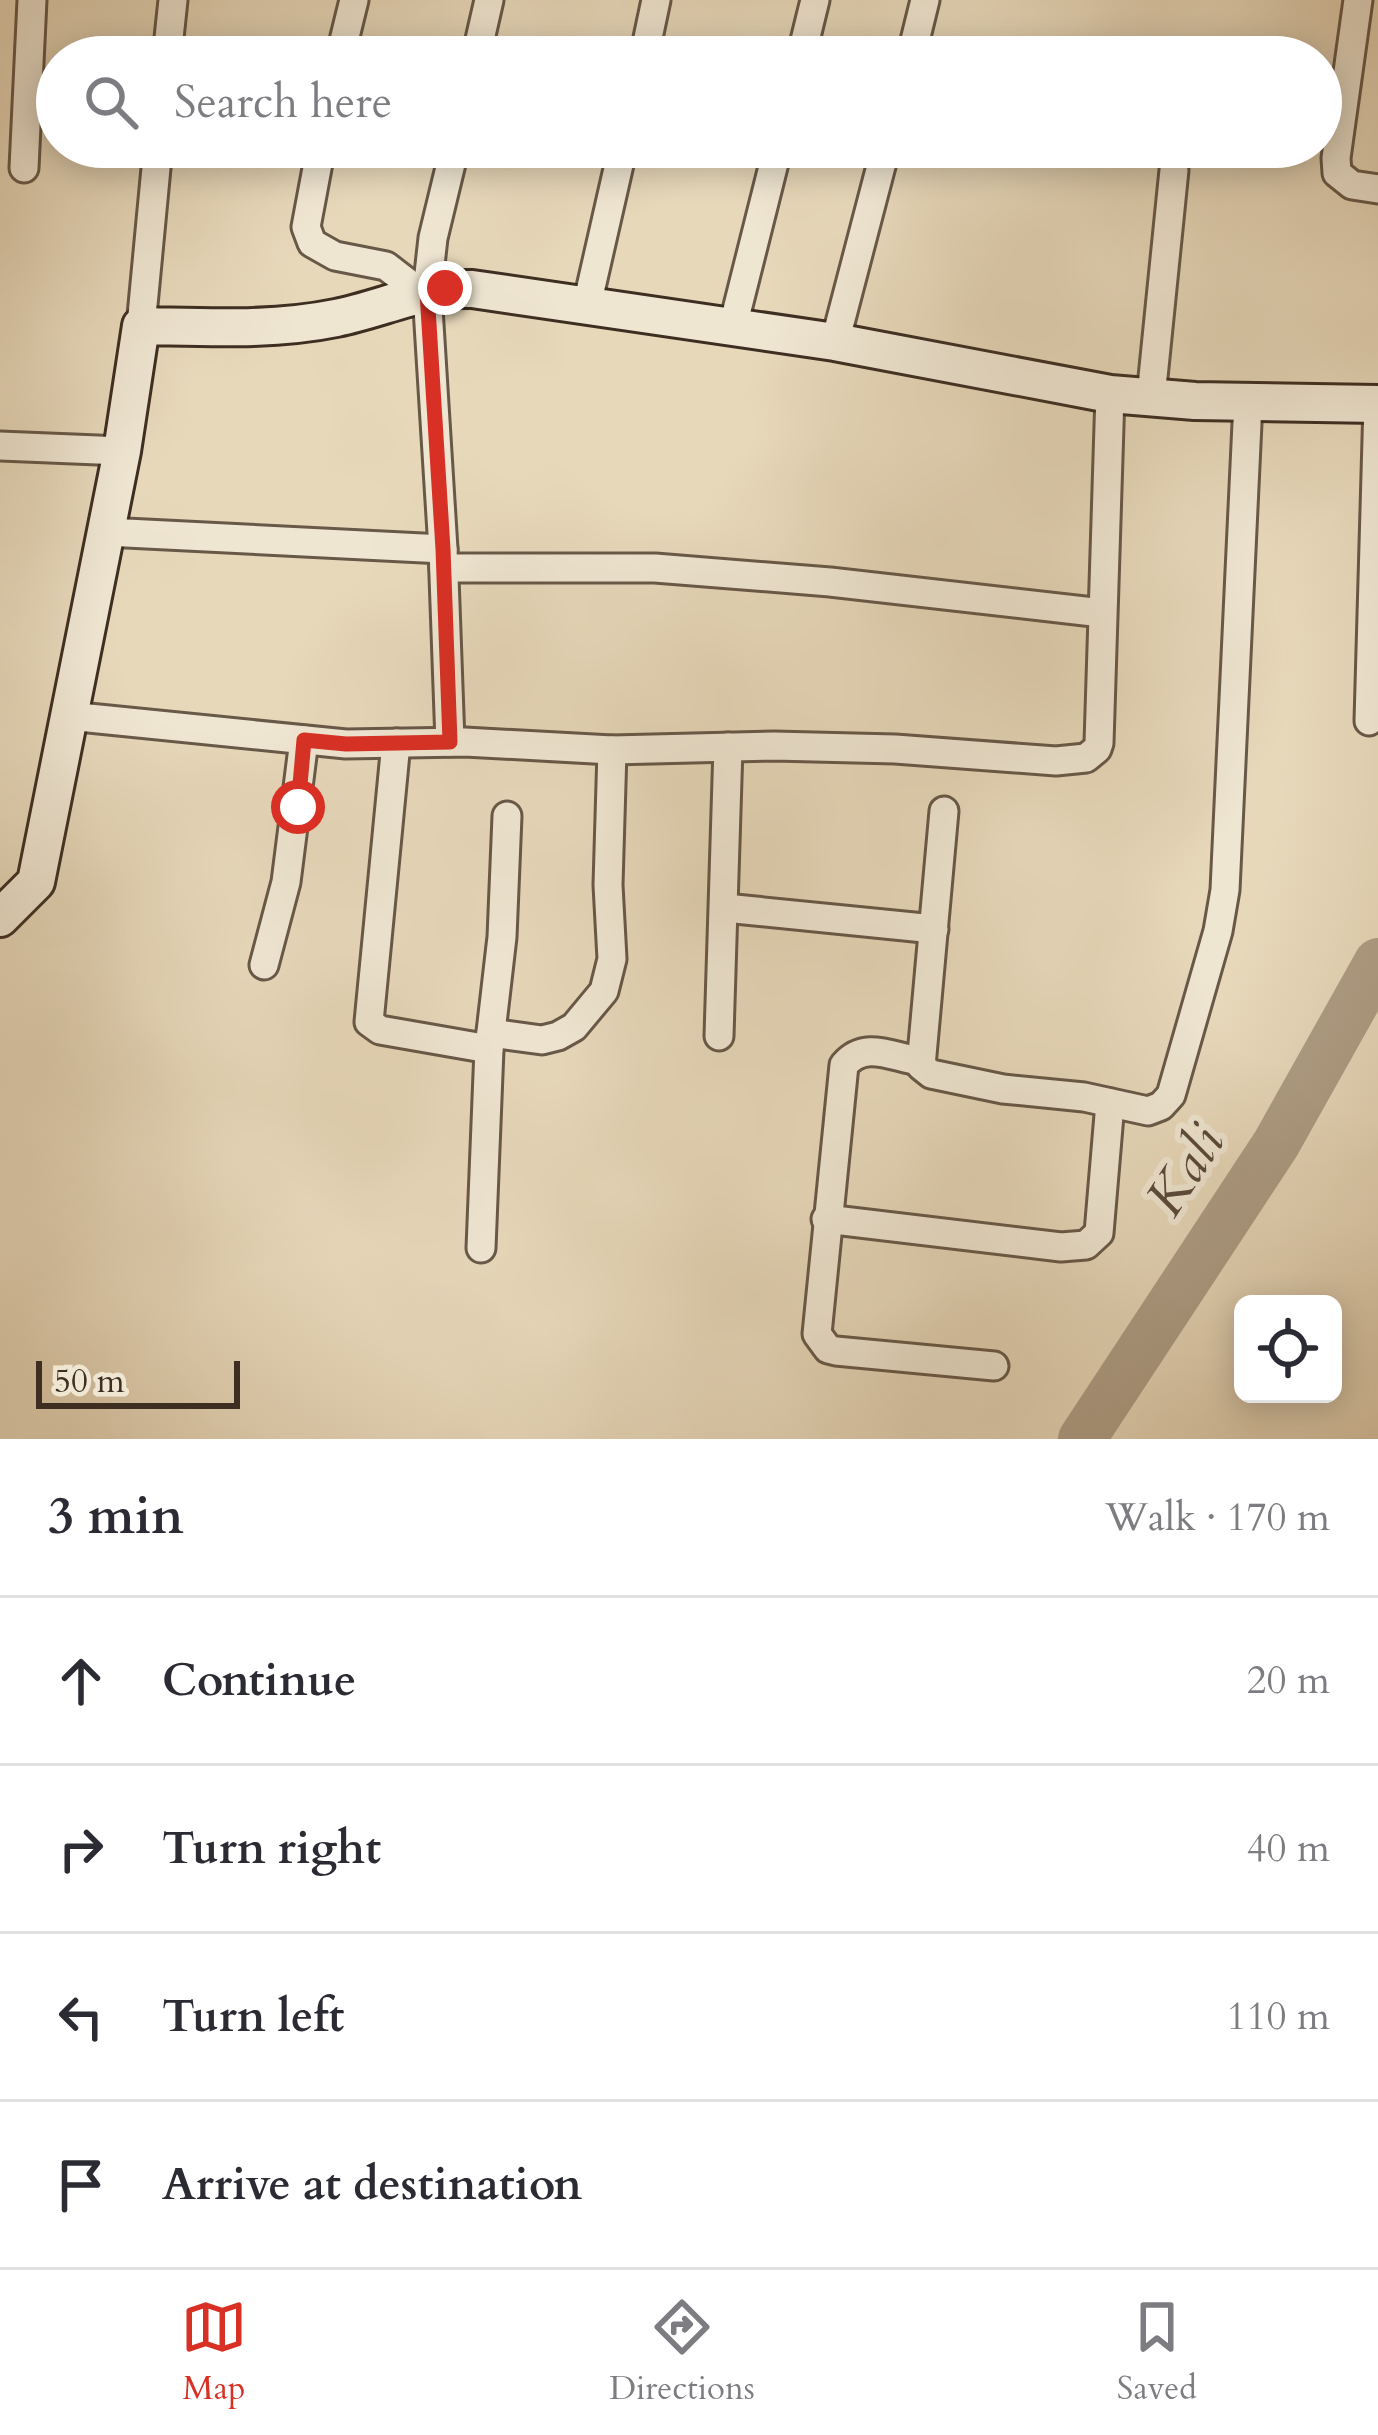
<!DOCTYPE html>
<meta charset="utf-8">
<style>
:root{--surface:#fff;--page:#f2f2f3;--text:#2b2b33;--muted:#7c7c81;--line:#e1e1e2;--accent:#d93025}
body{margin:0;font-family:Cardo,serif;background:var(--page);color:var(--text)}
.controls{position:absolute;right:36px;bottom:36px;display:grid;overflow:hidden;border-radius:18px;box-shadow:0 6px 30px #0003}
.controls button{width:108px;height:108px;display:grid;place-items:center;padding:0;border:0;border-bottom:3px solid var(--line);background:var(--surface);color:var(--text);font:60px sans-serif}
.scale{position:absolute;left:36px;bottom:30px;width:204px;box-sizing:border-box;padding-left:12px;border:6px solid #3e2e22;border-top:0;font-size:33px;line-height:42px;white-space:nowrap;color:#3e2e22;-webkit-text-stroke:9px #efe6d2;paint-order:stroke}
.stop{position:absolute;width:36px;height:36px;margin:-27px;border:9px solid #d93025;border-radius:50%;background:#fff}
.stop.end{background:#d93025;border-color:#fff;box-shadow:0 3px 12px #0008}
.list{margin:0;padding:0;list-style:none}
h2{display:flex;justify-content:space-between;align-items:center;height:156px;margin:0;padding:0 48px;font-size:51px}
h2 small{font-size:39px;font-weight:400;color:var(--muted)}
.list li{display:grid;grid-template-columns:78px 1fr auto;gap:36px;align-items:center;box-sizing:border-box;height:168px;padding:0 48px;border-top:3px solid var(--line)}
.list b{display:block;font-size:45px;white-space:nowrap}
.list em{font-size:39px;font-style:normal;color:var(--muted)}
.icon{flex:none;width:66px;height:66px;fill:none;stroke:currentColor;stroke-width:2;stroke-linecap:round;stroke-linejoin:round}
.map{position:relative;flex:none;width:1378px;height:1439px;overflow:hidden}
.search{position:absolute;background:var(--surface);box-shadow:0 6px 30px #0003;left:36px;right:36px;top:36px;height:132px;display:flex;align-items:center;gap:30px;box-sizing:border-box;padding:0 42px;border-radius:66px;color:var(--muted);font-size:45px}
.sheet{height:828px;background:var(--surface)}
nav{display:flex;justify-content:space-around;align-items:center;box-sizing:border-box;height:168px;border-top:3px solid var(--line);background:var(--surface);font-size:33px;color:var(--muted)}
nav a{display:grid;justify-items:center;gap:6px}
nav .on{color:var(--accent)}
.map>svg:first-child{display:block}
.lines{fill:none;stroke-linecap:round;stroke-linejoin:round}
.river{stroke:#ae9e86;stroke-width:48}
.street-casing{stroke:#685848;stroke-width:33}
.secondary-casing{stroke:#3e2e22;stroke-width:42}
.street{stroke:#efe6d2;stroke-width:27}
.secondary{stroke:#efe6d2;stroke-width:36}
.route{stroke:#d93025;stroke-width:15}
.labels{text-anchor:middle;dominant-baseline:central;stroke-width:12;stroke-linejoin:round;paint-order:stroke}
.water-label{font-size:54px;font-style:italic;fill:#5a4a3b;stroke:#efe6d2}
</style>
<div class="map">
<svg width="1378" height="1439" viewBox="0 0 1378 1439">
<rect width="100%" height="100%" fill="#e7d8ba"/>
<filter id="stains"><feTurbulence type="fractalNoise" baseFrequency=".00167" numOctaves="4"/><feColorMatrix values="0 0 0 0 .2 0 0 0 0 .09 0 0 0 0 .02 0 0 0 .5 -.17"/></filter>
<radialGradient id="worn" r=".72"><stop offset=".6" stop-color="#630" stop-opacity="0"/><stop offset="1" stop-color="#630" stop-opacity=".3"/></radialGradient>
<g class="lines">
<!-- river -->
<path class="river" d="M1082 1439 1276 1144 1378 962"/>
<defs>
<g id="street">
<path d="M1358 0 1336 158 1337 173 1352 185 1378 189"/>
<path d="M167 57 173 0"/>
<path d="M340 57 354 0"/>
<path d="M476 57 489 0"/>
<path d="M644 57 656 0"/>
<path d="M801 57 815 0"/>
<path d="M911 57 925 0"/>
<path d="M321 147 306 227 312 243 335 256 386 266 421 293"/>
<path d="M24 168 32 0"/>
<path d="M587 305 623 147"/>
<path d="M141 326 158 147"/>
<path d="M733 326 778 147"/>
<path d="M835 342 886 147"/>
<path d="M1151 397 1174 170"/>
<path d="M0 446 122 451"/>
<path d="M106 532 443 549"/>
<path d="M444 568H655L830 582 1102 613"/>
<path d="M69 716 346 744 465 742 612 750 774 746 895 749 1056 761 1086 758 1097 749 1099 743 1110 394"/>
<path d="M1369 721 1378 404"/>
<path d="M450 742 443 549 427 292 433 238 455 147"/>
<path d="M396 743 369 1022 380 1030 489 1049"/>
<path d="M944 811 921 1066 931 1074 1003 1089 1084 1097 1148 1111 1161 1106 1171 1095 1218 931 1225 890 1248 402"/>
<path d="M725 908 934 929"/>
<path d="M264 965 286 882 304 740"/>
<path d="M491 1033 542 1040 558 1036 574 1027 604 991 612 959 608 885 612 750"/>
<path d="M719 1036 728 747"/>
<path d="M919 1061C892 1057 865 1040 844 1065L817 1334 828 1349 836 1351 994 1366"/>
<path d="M826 1219 1061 1247 1086 1245 1099 1233 1110 1103"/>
<path d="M481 1248 489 1049 502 937 507 816"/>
</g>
<path id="secondary" d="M0 918 36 882 122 451 141 326C205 327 273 331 336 318 382 309 424 287 472 289L835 342 1110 394 1195 401 1378 404"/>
</defs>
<!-- street casing -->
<use href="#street" class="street-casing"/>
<!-- secondary casing -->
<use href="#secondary" class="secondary-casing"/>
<!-- street -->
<use href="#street" class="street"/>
<!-- secondary -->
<use href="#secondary" class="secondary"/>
</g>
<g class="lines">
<!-- route -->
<path class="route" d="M298 807 304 740 346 744 450 742 443 549 427 292 445 288"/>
</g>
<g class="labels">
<!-- water labels -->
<g class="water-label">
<text transform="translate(1186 1171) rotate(-57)">Kali</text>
</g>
</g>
<rect width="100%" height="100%" filter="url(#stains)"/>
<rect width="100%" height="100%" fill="url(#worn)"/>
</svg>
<div class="controls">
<button><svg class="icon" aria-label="locate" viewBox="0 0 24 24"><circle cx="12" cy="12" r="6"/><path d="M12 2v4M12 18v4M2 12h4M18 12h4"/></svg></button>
</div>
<div class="scale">50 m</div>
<div class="stop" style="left:298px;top:807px"></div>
<div class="stop end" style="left:445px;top:288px"></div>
<div class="search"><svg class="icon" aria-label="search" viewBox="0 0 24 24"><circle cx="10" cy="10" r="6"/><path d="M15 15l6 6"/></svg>Search here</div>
</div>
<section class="sheet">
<h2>3 min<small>Walk · 170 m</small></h2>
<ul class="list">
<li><svg class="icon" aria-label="ahead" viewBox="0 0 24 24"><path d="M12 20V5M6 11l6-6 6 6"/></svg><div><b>Continue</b></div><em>20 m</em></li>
<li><svg class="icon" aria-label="right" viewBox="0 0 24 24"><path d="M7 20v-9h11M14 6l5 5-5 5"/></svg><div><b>Turn right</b></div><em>40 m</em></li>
<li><svg class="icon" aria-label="left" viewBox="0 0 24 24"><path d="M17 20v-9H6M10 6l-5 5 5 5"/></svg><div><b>Turn left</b></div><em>110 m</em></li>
<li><svg class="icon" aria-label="arrive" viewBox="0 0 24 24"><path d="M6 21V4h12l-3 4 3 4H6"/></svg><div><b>Arrive at destination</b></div></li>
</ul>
</section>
<nav>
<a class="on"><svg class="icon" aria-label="map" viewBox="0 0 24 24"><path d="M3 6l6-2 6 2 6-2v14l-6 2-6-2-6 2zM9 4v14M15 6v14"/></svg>Map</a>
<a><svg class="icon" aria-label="directions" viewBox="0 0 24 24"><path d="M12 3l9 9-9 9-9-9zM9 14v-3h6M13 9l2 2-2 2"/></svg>Directions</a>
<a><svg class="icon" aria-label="saved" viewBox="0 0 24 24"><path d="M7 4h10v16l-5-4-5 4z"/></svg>Saved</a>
</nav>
